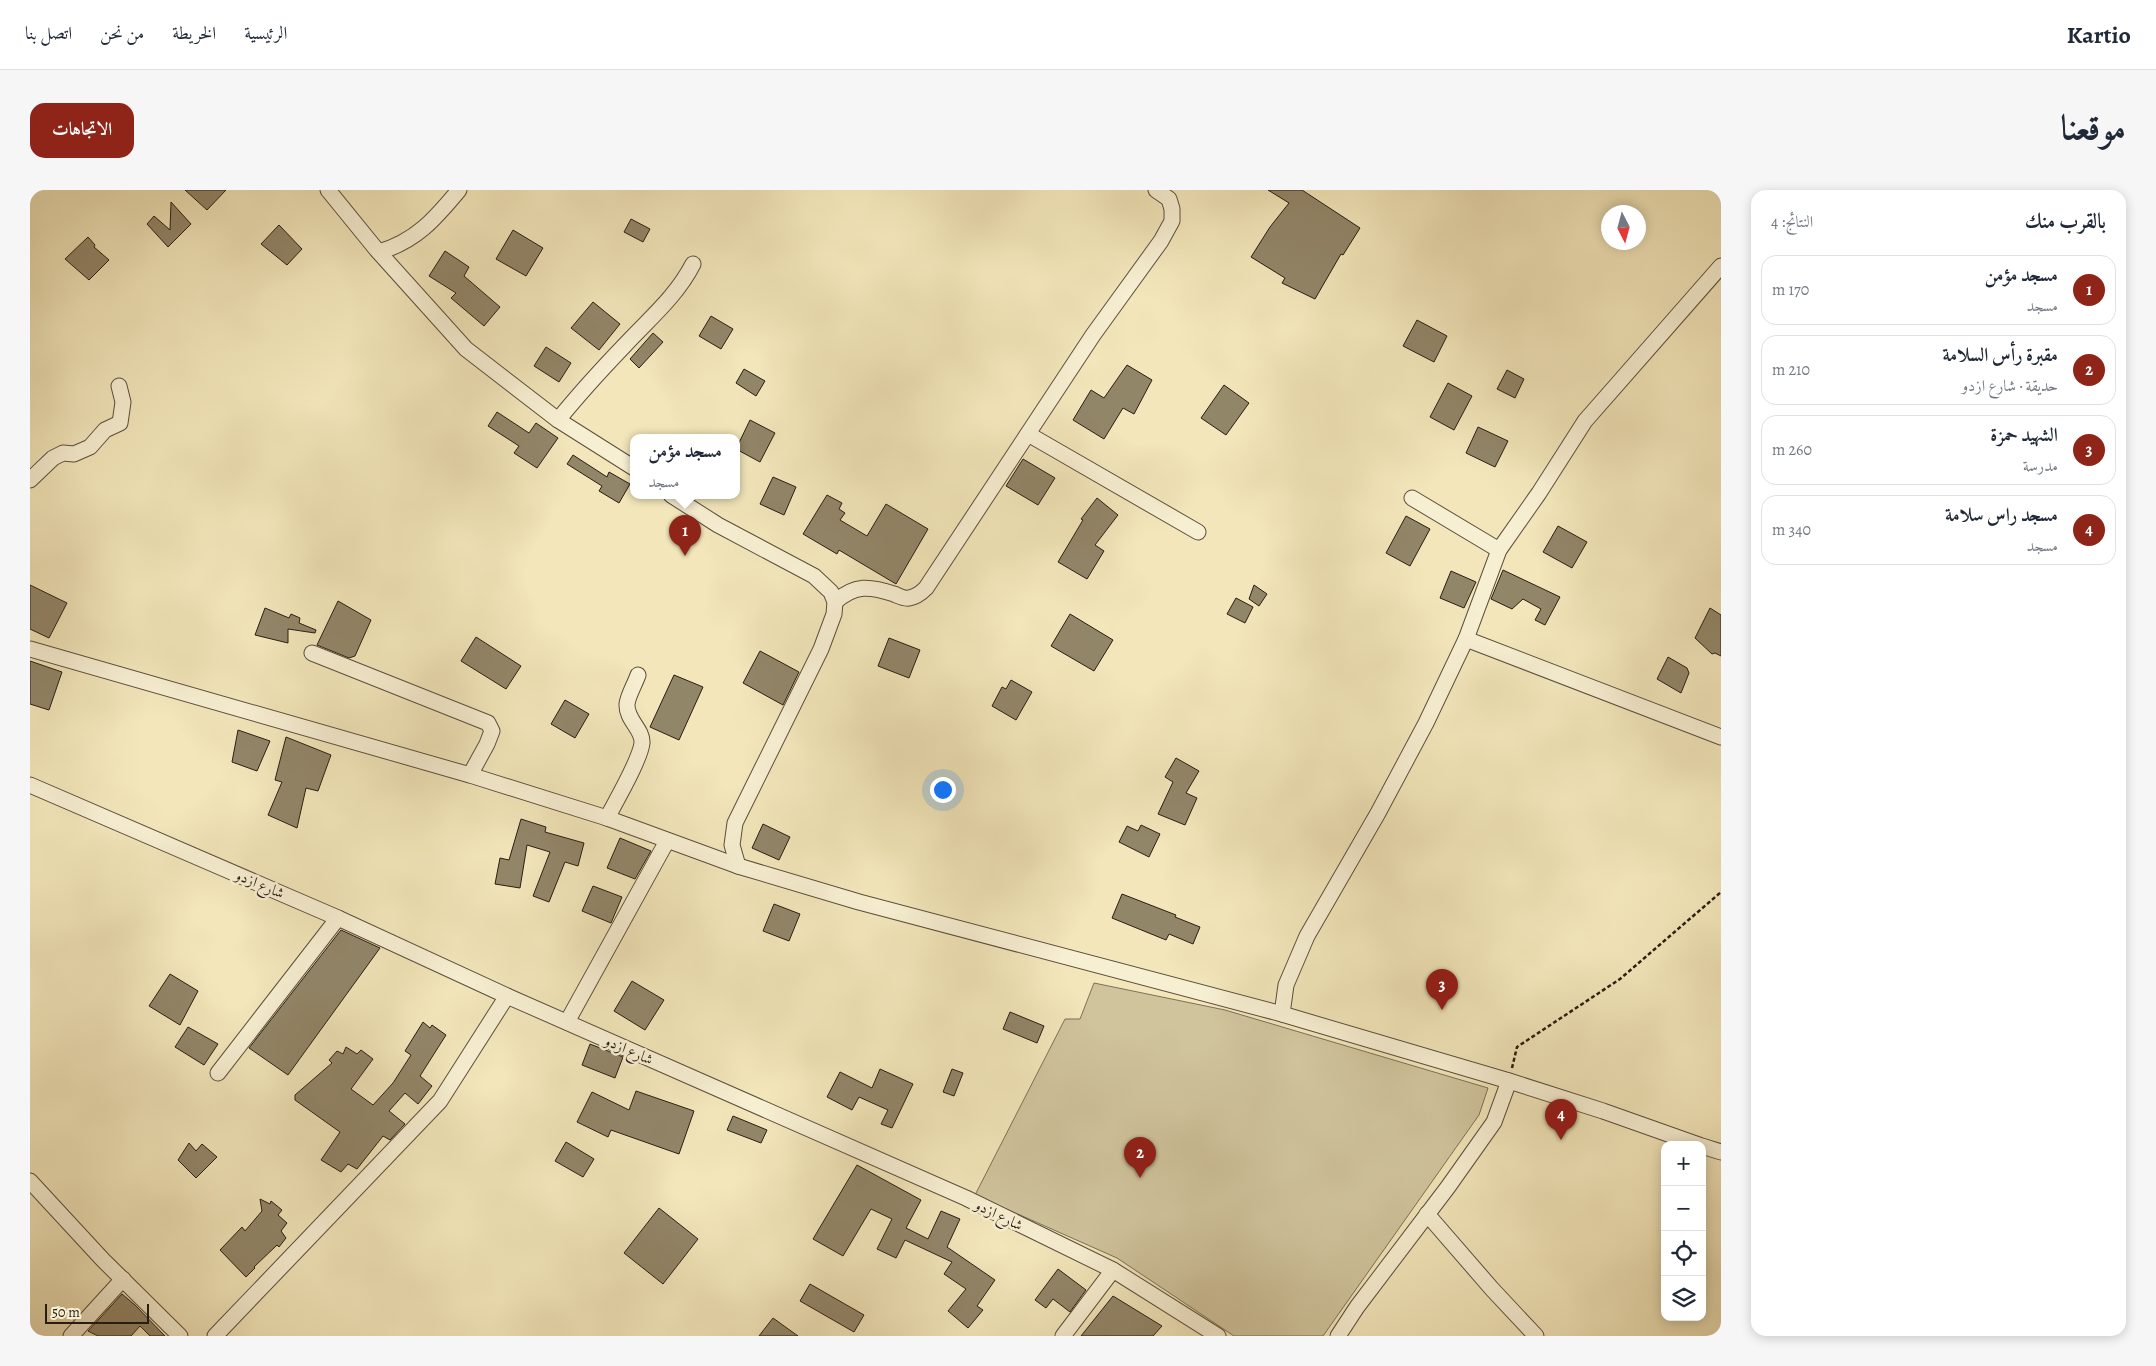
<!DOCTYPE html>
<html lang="ar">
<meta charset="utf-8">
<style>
:root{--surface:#fff;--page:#f6f6f7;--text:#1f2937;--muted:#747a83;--line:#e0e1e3;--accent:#8f2418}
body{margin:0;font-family:Alegreya,Amiri,serif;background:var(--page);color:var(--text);direction:rtl}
.controls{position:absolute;right:15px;bottom:15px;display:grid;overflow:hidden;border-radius:10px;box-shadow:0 2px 12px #0003}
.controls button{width:45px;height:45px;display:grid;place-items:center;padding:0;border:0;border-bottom:1px solid var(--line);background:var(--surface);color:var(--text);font:25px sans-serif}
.compass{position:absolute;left:1571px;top:15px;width:45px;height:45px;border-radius:50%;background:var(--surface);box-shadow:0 2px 12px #0003;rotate:174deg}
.scale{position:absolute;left:15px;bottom:12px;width:104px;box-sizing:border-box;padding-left:5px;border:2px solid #2a1d12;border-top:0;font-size:14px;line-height:18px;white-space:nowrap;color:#2a1d12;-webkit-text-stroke:4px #f7efd2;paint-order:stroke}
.you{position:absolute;left:912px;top:599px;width:18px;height:18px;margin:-12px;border:4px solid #fff;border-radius:50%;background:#1a73e8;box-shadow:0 0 0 8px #1a73e833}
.badge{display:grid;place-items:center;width:32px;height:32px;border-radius:50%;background:var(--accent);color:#fff;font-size:16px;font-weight:700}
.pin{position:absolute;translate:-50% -41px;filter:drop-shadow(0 1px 2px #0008)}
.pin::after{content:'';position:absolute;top:26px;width:18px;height:15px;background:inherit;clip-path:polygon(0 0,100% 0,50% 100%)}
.popup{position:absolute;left:600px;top:244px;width:110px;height:65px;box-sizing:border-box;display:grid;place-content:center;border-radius:10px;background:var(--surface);filter:drop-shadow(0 1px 4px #0005);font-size:16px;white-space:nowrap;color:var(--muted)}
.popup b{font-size:19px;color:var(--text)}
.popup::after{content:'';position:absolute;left:50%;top:100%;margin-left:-10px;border:10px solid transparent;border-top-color:var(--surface)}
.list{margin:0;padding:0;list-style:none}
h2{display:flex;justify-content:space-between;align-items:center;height:65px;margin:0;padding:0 20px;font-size:21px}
h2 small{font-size:16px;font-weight:400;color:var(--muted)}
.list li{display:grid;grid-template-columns:32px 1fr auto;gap:15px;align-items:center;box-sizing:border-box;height:70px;margin:0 10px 10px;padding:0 10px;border:1px solid var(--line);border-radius:15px}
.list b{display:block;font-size:19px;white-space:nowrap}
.list p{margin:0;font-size:16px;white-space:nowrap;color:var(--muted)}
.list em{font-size:16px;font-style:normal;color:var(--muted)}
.icon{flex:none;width:28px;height:28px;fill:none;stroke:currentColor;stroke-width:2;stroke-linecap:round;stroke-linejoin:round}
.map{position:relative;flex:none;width:1691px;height:1146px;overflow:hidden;direction:ltr;border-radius:15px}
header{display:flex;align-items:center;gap:30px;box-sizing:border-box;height:70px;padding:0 25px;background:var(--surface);border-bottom:1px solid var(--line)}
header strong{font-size:24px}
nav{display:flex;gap:28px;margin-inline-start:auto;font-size:18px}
.intro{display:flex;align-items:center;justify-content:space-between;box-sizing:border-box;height:120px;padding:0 30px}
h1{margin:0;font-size:35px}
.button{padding:12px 22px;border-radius:15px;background:var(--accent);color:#fff;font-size:18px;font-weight:700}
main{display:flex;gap:30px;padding:0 30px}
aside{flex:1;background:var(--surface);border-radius:15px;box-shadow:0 2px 12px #0003}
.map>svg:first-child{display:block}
.green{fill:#d0c49d;stroke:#7d7058}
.building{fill:#928669;stroke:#2a1d12}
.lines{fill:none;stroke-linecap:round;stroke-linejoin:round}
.minor-casing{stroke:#5c4f3c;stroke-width:17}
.path{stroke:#2a1d12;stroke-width:2.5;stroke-dasharray:4 2.5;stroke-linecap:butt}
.minor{stroke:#f7efd2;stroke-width:15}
.labels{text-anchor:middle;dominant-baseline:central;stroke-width:5;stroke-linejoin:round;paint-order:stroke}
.street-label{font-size:15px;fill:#2a1d12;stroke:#f7efd2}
</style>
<header>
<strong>Kartio</strong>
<nav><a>الرئيسية</a><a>الخريطة</a><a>من نحن</a><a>اتصل بنا</a></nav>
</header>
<div class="intro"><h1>موقعنا</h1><a class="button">الاتجاهات</a></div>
<main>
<aside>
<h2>بالقرب منك<small>النتائج: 4</small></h2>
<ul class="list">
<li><span class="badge">1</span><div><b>مسجد مؤمن</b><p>مسجد</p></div><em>170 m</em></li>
<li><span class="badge">2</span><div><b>مقبرة رأس السلامة</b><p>حديقة · شارع ازدو</p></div><em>210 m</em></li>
<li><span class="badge">3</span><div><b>الشهيد حمزة</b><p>مدرسة</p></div><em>260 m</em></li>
<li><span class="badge">4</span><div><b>مسجد راس سلامة</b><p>مسجد</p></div><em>340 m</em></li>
</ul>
</aside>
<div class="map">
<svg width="1691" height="1146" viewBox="0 0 1691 1146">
<rect width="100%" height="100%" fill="#f2e6ba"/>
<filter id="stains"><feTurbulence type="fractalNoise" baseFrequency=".004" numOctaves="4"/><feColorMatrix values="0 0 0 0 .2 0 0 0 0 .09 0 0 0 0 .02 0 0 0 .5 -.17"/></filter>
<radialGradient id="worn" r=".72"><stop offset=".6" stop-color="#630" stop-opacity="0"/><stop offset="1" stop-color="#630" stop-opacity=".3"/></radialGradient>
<!-- green -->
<path class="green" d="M1064 793 1195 820 1458 898 1449 925 1293 1146H1204L1087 1068 945 1005 1035 829H1050Z"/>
<!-- building -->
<g class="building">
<path d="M155 0H196L177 20Z"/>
<path d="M1238 0H1272L1330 38 1313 65 1311 64 1285 109 1252 93 1255 88 1221 67 1240 37 1259 13Z"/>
<path d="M141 12 161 34 138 57 117 34 124 26 140 40Z"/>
<path d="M601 29 620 39 613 52 594 42Z"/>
<path d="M249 35 272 59 257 75 231 54Z"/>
<path d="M483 40 513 58 496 86 466 69Z"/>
<path d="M58 47 65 55 64 57 79 70 59 90 35 69Z"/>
<path d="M415 61 439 77 434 86 470 117 454 136 421 108 426 103 399 86Z"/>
<path d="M563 112 590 134 569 160 541 138Z"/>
<path d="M681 126 703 139 691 159 669 146Z"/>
<path d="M1387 130 1417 146 1404 172 1373 156Z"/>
<path d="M623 143 633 152 609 178 600 169Z"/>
<path d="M516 157 541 173 529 192 504 176Z"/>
<path d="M1097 175 1122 190 1104 224 1093 218 1074 249 1043 230 1061 200 1074 208Z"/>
<path d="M714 179 735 191 726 206 706 193Z"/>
<path d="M1477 180 1494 189 1485 208 1467 199Z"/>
<path d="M1418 193 1442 206 1424 240 1400 227Z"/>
<path d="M1194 195 1219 213 1196 245 1171 228Z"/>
<path d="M467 222 499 243 506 233 528 248 507 278 484 263 489 256 458 236Z"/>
<path d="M720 230 745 243 730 272 706 259Z"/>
<path d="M1448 237 1478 251 1465 277 1436 263Z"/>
<path d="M543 265 577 287 579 282 600 294 589 313 569 301 572 296 537 274Z"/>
<path d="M993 269 1025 288 1008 315 976 296Z"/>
<path d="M743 287 766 297 754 325 730 314Z"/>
<path d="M797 305 812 313 809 319 815 323 810 330 837 346 856 314 898 339 866 394 809 360 807 364 773 344Z"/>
<path d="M1067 308 1088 325 1065 355 1074 361 1057 389 1028 372 1053 330 1051 329Z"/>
<path d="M1376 326 1400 339 1380 376 1356 363Z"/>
<path d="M1528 336 1557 352 1542 378 1513 362Z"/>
<path d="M1473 380 1530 407 1515 435 1505 430 1511 419 1493 409 1482 419 1461 409Z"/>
<path d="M1421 381 1446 392 1434 418 1410 408Z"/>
<path d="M0 395 37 413 19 448 0 439Z"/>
<path d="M1224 395 1237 404 1229 416 1219 409Z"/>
<path d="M1206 408 1223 417 1215 433 1197 424Z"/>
<path d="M308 411 341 430 325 466 319 468 287 455Z"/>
<path d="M235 418 259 428 261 424 270 428 269 433 286 440 285 443 258 439V453L225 445Z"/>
<path d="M1680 418 1691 425V466L1685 463 1682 464 1665 448Z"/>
<path d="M1040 424 1083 450 1064 481 1021 456Z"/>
<path d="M446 447 491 476 476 499 431 471Z"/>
<path d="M859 448 890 460 879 488 848 476Z"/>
<path d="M730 461 769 482 753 515 713 493Z"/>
<path d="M1638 467 1657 478 1659 483 1651 503 1627 489Z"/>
<path d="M0 471 32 482 19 520 0 514Z"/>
<path d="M644 485 673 497 649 550 620 537Z"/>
<path d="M981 490 1002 502 986 530 962 516 972 497 976 499Z"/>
<path d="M535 510 559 524 545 548 521 534Z"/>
<path d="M208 540 240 551 227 581 202 572Z"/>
<path d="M256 547 301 565 288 601 276 598 267 638 238 625 252 592 245 590Z"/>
<path d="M1146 568 1169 581 1156 603 1167 608 1155 635 1128 624 1143 592 1135 587Z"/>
<path d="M491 629 516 637 515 642 554 653 548 676 535 672 519 712 503 706 520 662 497 655 490 698 465 694 470 668 479 670Z"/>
<path d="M733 634 760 647 749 670 722 658Z"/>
<path d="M1111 635 1130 644 1119 667 1089 652 1097 636 1108 641Z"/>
<path d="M590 648 621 661 605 689 577 678Z"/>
<path d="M563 696 592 707 581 733 552 721Z"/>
<path d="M1092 704 1146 725 1145 727 1170 737 1163 754 1139 744 1136 750 1082 728Z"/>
<path d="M744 714 770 724 759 751 733 741Z"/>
<path d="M311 740 350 758 258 885 219 858Z"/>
<path d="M140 784 168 801 150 835 119 816Z"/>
<path d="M602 791 634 810 615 840 584 821Z"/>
<path d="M980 822 1014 836 1007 853 973 839Z"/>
<path d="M393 832 400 838 402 835 416 845 390 886 402 896 388 914 375 903 359 921 375 934 360 950 353 946 327 979 318 974 311 982 291 970 310 942 265 910V905L302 873 299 870 307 861 313 864 316 857 327 864 331 860 343 869 321 899 343 915 363 893 381 865 375 861Z"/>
<path d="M158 837 188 854 174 875 145 857Z"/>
<path d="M560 854 593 867 585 888 552 875Z"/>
<path d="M850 879 883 894 862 938 851 934 858 920 829 907 822 920 797 907 810 882 842 898Z"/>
<path d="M922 879 933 883 924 906 913 902Z"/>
<path d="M606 901 664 921 649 964 581 940 578 947 547 932 562 902 599 920Z"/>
<path d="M703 926 737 940 731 953 697 940Z"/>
<path d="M536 952 564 969 553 987 525 971Z"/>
<path d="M159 953 166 961 172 954 187 967 166 988 148 970Z"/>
<path d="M827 975 891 1010 876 1038 898 1049 911 1021 930 1029 917 1057 965 1090 947 1116 953 1120 938 1138 918 1121 936 1099 914 1084 922 1072 875 1050 866 1068 847 1059 862 1029 841 1019 813 1066 783 1049Z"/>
<path d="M230 1009 240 1014 241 1011 252 1020 248 1025 257 1033 251 1041 256 1048 249 1057 247 1055 224 1077 225 1078 216 1087 190 1060 212 1037 215 1041 232 1021Z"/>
<path d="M629 1018 668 1049 633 1094 594 1063Z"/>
<path d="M1028 1079 1056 1100 1040 1122 1023 1109 1016 1118 1005 1110Z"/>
<path d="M780 1094 834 1125 824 1142 770 1111Z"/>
<path d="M92 1104 105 1115 135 1146H120L110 1136 101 1146H68L58 1141Z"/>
<path d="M1083 1106 1132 1136 1123 1146H1051Z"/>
<path d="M743 1128 768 1146H729Z"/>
</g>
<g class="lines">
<defs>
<g id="minor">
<path d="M298 0 346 59 436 159 528 230 604 278"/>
<path d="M349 62C386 51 405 29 429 0"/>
<path d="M528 230C549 204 571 180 594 156 619 129 646 107 663 74"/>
<path d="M998 244 1168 342"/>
<path d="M0 290 23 268 33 263 44 264 60 257 75 240 90 233 93 212 89 196"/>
<path d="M641 305 688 335 784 386 801 402 805 412 804 424 791 459 705 633 702 655 708 676"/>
<path d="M1382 308 1469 360"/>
<path d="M805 412C825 394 840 396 864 404 869 406 874 409 879 408 886 407 891 403 896 398L1063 145 1131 51 1142 31V19L1139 9 1126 0"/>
<path d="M1436 449 1691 547"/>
<path d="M0 459 440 585 577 628 708 676 829 712 1252 824 1479 891 1573 921 1669 955"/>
<path d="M282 463 458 533 462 541 457 554 440 585"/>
<path d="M0 595 308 728 477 806 936 1008 1083 1080 1188 1146"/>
<path d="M577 628C586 611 610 570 612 553 613 539 596 530 597 514 598 505 605 494 608 485"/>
<path d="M1252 824 1256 795 1277 746 1348 623 1396 533 1436 449 1469 360 1509 303 1555 231 1691 76"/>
<path d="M537 832 637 651"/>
<path d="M188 883 308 728"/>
<path d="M1672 956 1691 962"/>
<path d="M0 991 73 1070 150 1146"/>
<path d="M1397 1024 1462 1099 1506 1146"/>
<path d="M41 1146 93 1089"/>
<path d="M185 1146 410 911 477 806"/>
<path d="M1033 1146 1083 1080"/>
<path d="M1308 1146 1327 1117 1418 997 1464 932 1479 891"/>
</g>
</defs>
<!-- minor casing -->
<use href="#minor" class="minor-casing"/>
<!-- path -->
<path class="path" d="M1482 878 1487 857 1590 789 1691 702"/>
<!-- minor -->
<use href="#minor" class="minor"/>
</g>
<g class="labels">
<!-- street labels -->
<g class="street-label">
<text transform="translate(230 694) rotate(23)">شارع ازدو</text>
<text transform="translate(599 860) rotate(24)">شارع ازدو</text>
<text transform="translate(969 1025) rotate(26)">شارع ازدو</text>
</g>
</g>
<rect width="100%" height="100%" filter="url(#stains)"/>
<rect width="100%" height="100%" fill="url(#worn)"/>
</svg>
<div class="controls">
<button>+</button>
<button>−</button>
<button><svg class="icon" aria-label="locate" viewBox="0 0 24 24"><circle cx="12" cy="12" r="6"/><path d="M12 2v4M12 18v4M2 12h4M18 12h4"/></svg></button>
<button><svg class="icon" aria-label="layers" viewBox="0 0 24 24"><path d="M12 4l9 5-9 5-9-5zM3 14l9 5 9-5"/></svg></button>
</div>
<svg class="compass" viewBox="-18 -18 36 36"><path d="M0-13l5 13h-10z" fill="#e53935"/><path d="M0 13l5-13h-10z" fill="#747a83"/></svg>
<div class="scale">50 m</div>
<div class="you"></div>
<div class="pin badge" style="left:655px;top:366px">1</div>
<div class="popup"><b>مسجد مؤمن</b>مسجد</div>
<div class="pin badge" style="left:1110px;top:988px">2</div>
<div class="pin badge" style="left:1412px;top:820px">3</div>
<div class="pin badge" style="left:1531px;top:950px">4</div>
</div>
</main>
